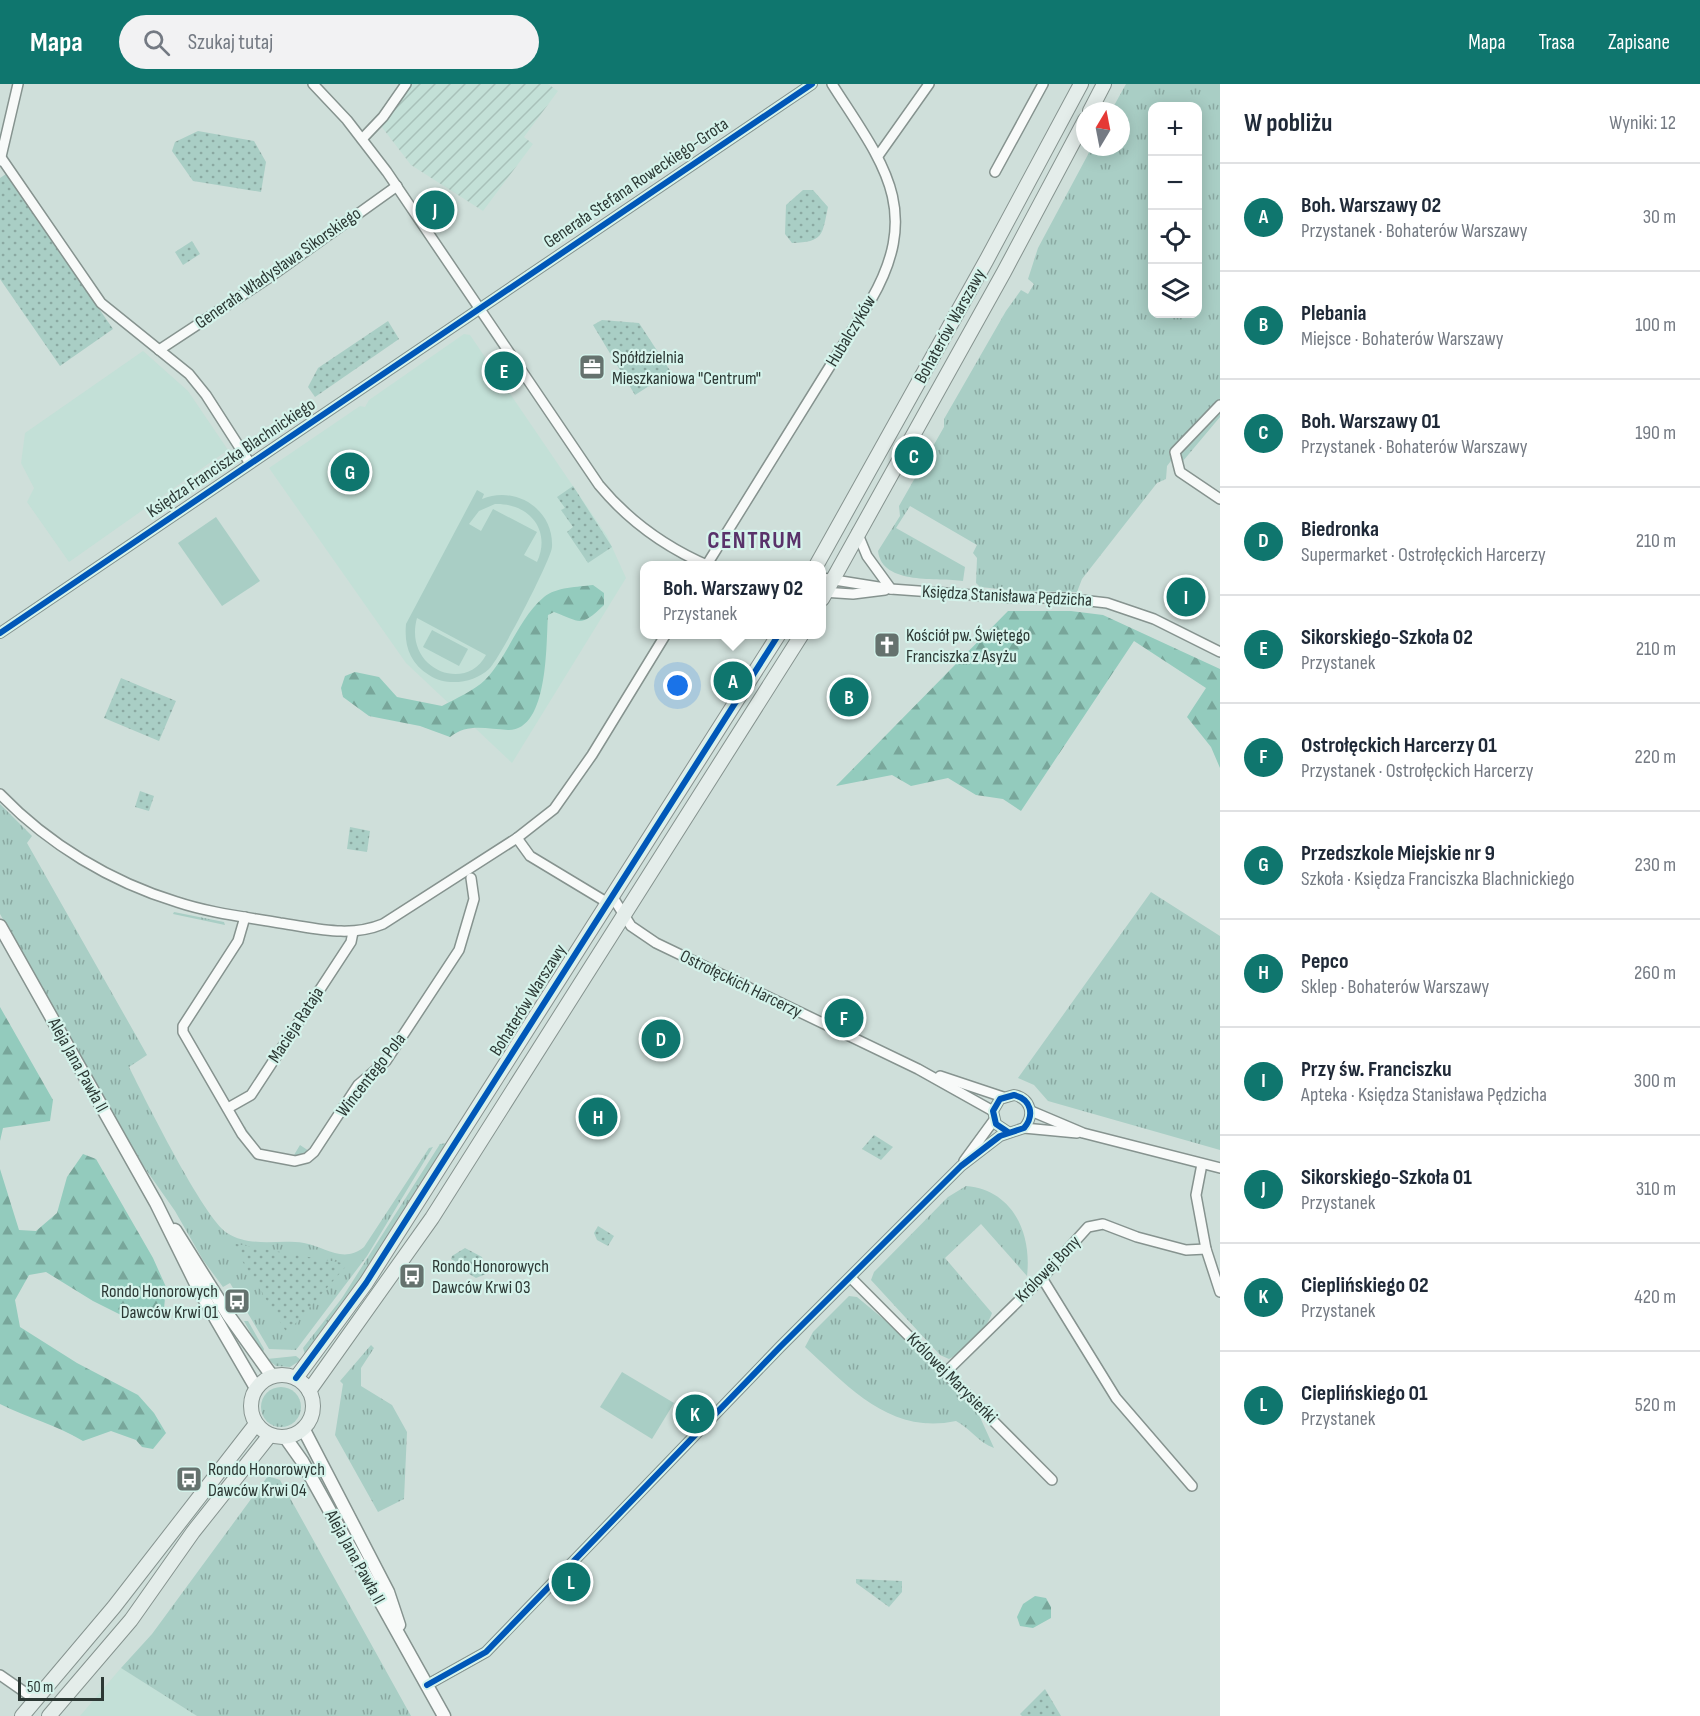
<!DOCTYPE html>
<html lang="pl">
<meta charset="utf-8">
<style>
:root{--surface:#fff;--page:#f2f2f3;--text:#1f2937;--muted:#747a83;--line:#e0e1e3;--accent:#0f766e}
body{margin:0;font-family:"Sofia Sans Condensed",sans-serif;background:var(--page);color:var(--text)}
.controls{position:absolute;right:18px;top:18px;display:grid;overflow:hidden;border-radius:12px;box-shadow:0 3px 15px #0003}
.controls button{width:54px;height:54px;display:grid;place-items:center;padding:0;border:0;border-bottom:2px solid var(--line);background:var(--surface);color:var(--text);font:30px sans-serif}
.compass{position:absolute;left:1076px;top:18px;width:54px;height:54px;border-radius:50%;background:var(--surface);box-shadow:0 3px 15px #0003;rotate:10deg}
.scale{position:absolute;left:18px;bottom:15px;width:86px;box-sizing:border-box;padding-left:6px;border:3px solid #2c3834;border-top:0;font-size:16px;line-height:21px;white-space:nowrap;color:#2c3834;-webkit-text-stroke:4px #d5f3eb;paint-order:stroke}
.you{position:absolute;left:678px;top:602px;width:21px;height:21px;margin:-15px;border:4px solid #fff;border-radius:50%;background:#1a73e8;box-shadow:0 0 0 9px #1a73e833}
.badge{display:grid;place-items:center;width:39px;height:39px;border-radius:50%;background:var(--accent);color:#fff;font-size:20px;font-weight:700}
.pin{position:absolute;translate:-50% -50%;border:3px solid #fff;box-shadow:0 2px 6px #0006}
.popup{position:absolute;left:640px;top:477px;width:186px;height:78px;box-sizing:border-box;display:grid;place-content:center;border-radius:12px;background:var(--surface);filter:drop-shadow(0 2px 4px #0005);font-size:20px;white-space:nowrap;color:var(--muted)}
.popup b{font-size:22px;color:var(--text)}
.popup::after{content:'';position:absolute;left:50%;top:100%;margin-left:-12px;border:12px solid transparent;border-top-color:var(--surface)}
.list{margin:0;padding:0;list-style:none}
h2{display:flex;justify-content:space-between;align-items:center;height:78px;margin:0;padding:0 24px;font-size:26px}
h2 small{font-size:20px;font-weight:400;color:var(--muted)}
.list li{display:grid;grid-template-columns:39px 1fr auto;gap:18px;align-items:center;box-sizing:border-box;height:108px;padding:0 24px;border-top:2px solid var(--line)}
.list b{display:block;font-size:22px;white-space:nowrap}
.list p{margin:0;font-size:20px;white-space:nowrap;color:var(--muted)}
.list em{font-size:20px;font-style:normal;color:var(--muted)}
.icon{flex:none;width:33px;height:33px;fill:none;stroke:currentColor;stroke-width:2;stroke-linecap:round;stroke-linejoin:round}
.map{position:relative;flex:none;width:1220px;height:1632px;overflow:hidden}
header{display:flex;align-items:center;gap:36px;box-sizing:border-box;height:84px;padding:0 30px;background:var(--accent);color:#fff}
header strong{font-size:28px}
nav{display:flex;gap:33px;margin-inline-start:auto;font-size:21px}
.search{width:420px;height:54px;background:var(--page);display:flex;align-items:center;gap:15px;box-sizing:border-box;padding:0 21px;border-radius:33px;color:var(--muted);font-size:22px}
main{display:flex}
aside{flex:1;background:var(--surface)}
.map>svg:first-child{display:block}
.built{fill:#c3e0d7}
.industrial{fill:url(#industrial-furrows)}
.grass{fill:url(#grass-tufts);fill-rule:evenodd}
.forest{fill:url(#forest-firs)}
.park{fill:url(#park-dots)}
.pitch{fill:#a9cec5;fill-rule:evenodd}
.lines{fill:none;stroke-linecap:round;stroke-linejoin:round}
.minor-casing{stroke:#86938f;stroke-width:12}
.tertiary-casing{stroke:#86938f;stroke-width:15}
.secondary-casing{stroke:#86938f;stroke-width:16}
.minor{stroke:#f8faf9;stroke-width:9}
.tertiary{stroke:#f8faf9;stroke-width:12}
.secondary{stroke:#e4edea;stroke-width:14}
.cycleway-casing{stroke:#d5f3eb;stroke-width:10}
.cycleway{stroke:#0057b8;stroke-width:6}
.labels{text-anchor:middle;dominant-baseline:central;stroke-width:4.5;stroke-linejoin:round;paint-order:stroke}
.street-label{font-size:18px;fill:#2c3834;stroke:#d5f3eb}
.poi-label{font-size:18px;fill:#2c3834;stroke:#d5f3eb;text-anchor:start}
.district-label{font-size:24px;font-weight:bold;letter-spacing:1.5px;fill:#59326a;stroke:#d5f3eb}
</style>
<header>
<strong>Mapa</strong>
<div class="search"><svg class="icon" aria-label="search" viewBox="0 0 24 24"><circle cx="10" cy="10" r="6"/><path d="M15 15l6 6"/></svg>Szukaj tutaj</div>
<nav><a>Mapa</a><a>Trasa</a><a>Zapisane</a></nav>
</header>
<main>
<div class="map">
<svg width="1220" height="1632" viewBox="0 0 1220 1632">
<defs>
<pattern id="industrial-furrows" width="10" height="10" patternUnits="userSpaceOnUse" patternTransform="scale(1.5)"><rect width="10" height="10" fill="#c3e0d7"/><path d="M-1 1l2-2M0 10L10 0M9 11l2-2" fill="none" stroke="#a8c1b9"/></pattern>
<pattern id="grass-tufts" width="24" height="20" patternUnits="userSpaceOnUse" patternTransform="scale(1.5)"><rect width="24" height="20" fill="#a9cec5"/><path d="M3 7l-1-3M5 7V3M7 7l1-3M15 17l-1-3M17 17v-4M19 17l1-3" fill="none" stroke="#8aa8a1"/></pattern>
<pattern id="forest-firs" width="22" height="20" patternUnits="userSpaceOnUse" patternTransform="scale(1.5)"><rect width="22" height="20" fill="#93cbbd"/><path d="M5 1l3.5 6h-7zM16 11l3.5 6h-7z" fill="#78a69a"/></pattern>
<pattern id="park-dots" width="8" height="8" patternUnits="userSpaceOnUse" patternTransform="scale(1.5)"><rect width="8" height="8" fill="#a9cec5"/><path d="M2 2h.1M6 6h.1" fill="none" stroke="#8aa8a1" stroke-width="1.8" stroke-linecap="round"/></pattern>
</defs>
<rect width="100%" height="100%" fill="#cfdfda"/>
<!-- built -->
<g class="built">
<path d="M464 250 470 251 607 452 626 494 512 679 406 579 269 384 360 322 365 323 369 316Z"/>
<path d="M143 267 188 307 228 366 69 478 27 418 34 404 21 379 25 349Z"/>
<path d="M121 1584 197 1632H80Z"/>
</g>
<!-- industrial -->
<path class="industrial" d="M411 0H548L558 7 524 53 533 60 483 127 411 81 381 42Z"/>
<!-- grass -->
<g class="grass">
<path d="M1126 0H1220V333L1183 377 1177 369 1167 382 1166 395 1157 399 1082 495 1077 508 1018 507 980 503 976 499 977 474 973 469 977 461 910 422 896 444 965 483 963 497C939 493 882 502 878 467L900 432 899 422 944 343V335L1006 227 1021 206 1028 210 1034 200 1028 195 1038 164 1092 63H1121V27H1111ZM1152 22H1198V230H1152Z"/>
<path d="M0 720 32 752 27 759 147 971 129 983C145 1015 203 1133 227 1149 251 1164 278 1155 304 1159 326 1163 343 1180 364 1163L429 1064 433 1063 367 1172 296 1266 269 1265 230 1199 223 1203 203 1176 175 1127 142 1080 0 830Z"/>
<path d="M1151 808 1220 852V1066L1048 1017 1034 1001 1018 994Z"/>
<path d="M174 828 224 838 225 841 173 830Z"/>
<path d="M240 1036 262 1067 294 1071 300 1061 309 1067 294 1073 260 1066Z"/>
<path d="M447 1059 358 1199 305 1270 303 1264 342 1214 440 1060Z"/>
<path d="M966 1102C1013 1106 1032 1149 1027 1192L981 1140 945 1174 992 1229C986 1247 966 1267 949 1275L940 1271 871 1196 874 1188 948 1113Z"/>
<path d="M849 1212 857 1213 940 1282 974 1320 994 1364C978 1358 971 1345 956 1337 890 1351 849 1303 805 1263L813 1248Z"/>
<path d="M244 1237H248L264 1265 262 1269Z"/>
<path d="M371 1261 374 1264 361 1284V1302L392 1321 407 1348 404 1415 378 1428 335 1351 343 1300 340 1297Z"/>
<path d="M296 1272 301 1276 290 1283 276 1282 267 1275Z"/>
<circle cx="281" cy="1323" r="20"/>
<path d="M268 1392 280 1396 411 1632H197L121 1584 152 1550Z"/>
</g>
<!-- forest -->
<g class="forest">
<path d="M593 501 604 509V521C580 544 581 538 554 528L548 531C546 558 549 647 508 646 486 645 468 639 450 653L420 642 369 632 343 613 341 604 345 592 355 588 379 593 397 613 442 622C455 615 475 606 485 596 509 571 518 535 544 513 556 503 578 503 593 501Z"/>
<path d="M1008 527H1071L1103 531 1220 585V684L1211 663 1187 633 1206 604 1134 557 1021 727 1003 715 976 711 948 694 911 702 892 691 836 702Z"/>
<path d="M0 923 53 1016 50 1037 3 1044 0 1057Z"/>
<path d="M83 1070 96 1075 153 1174 166 1203 164 1225 152 1234 125 1233 93 1217 46 1188 29 1191 15 1216 20 1243 77 1279 138 1311 154 1329 166 1349 153 1365 142 1363 136 1356 111 1347 83 1357C57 1341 28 1334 0 1320V1085L19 1146 36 1147 57 1129 67 1093Z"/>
<path d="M1035 1512 1046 1514 1051 1523V1534L1033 1544 1020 1542 1017 1533 1023 1520Z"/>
</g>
<!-- park -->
<g class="park">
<path d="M198 47 254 57 266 78 261 108 193 97 172 67 175 58Z"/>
<path d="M6 90 113 245 60 282 0 195V94Z"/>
<path d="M803 106H813L828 123C822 151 824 158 792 159L785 150 786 121Z"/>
<path d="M192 157 200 170 183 181 175 168Z"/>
<path d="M602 236 639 239 671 288 635 311 593 241Z"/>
<path d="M388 237 399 255 315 313 308 303 318 284Z"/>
<path d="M573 402 612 463 588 479 567 448 573 443 561 426 565 424 557 413Z"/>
<path d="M121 594 176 617 159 657 104 634Z"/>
<path d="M140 707 154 712 149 727 135 723Z"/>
<path d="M350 743 370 747 367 768 347 765Z"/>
<path d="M874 1051 893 1063 881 1076 862 1065Z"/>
<path d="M598 1142 614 1152 608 1162 597 1156 594 1149Z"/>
<path d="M231 1159 348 1180 287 1249Z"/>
<path d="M465 1164 482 1173 488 1189 476 1194 456 1182 458 1179 451 1175 452 1172Z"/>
<path d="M856 1495 902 1497V1508L889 1523 856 1499Z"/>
<path d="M1045 1605 1061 1632H1022L1020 1630Z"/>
</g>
<!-- pitch -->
<g class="pitch">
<path d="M477 406 484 410 482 415C515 401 554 425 552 463 551 476 499 576 489 585 474 599 447 603 429 591 410 579 404 562 406 540ZM495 420C528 419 552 445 537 478L524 471 537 448 493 425 481 447 469 440 479 427ZM417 534 486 571C466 610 403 585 417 534Z"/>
<path d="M216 433 260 497 222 522 178 459Z"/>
<path d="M432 546 468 565 459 582 423 563Z"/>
<path d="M622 1288 674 1319 652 1355 600 1323Z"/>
</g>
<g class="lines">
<defs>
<g id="minor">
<path d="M313 0 347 36 387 88 599 401C628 436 667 464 709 482"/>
<path d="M362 55 383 33 406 0"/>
<path d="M878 72 929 0"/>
<path d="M2 75 101 219 189 290 206 311 249 378"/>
<path d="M0 77 18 0"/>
<path d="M995 88 1043 0"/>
<path d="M159 266 267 195 397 102"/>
<path d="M1220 321 1175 368 1180 388 1220 415"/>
<path d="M857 448 867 472 891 505"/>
<path d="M706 482 871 216C924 124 881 77 832 0"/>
<path d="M822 494 891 505 1015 514H1064L1107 519 1154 535 1220 568"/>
<path d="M822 508 853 510 885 506"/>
<path d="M0 549 812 0"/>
<path d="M0 710C48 760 111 798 177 818 210 829 246 833 280 839 315 844 349 854 383 840L517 754 554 725 592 671 666 550"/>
<path d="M517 754 530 772 608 819"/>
<path d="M612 812 631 842 656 859 918 985 993 1027"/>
<path d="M245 833 238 857 183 942V948L242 1050 258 1070 295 1077 307 1074 314 1068 358 1001 386 977 459 866 474 815 471 794"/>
<path d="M940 992 1003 1013"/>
<path d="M228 1024 251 1011 351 858 353 848"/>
<path d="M1031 1027 1083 1049 1220 1084"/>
<path d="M1024 1044 1077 1049"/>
<path d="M964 1077 994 1036"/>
<path d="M1202 1080 1196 1111 1206 1165 1220 1208"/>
<path d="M851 1194 1052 1396"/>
<path d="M1042 1194 1116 1314 1192 1402"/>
<path d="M947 1287 1042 1194 1088 1143 1103 1140 1137 1153 1186 1166 1206 1165"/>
<path d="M0 1591 36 1616"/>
<path d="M427 1601 486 1568 780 1263 961 1082 1000 1052 1024 1044C1035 1031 1031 1015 1014 1011L1000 1015 993 1027 996 1040 1008 1048"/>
</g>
<g id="tertiary">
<path d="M0 842 156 1119 198 1204 256 1304"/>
<path d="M175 1146 229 1232 272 1292"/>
<path d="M303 1344 388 1508 399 1541"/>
<path d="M285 1353 302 1377 444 1632"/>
</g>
<g id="secondary">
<path d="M1090 27 1104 0"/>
<path d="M816 482 986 177 1081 0"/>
<path d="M822 515 1004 188 1085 36"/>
<circle cx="282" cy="1322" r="31"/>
<path d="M296 1294 366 1199 779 550"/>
<path d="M309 1307 432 1134 802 550"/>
<path d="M22 1632 114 1523 256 1340"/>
<path d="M49 1632 131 1536 193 1448 270 1351"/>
</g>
</defs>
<!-- minor casing -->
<use href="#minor" class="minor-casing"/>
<!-- tertiary casing -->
<use href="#tertiary" class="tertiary-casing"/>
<!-- secondary casing -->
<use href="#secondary" class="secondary-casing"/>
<!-- minor -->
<use href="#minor" class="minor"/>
<!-- tertiary -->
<use href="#tertiary" class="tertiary"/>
<!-- secondary -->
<use href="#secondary" class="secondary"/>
<defs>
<g id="cycleway">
<path d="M0 549 812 0"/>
<path d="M296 1294 366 1199 779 550"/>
<path d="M427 1601 486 1568 780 1263 961 1082 1000 1052 1024 1044C1035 1031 1031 1015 1014 1011L1000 1015 993 1027 996 1040 1008 1048"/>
</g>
</defs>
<!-- cycleway casing -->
<use href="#cycleway" class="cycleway-casing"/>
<!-- cycleway -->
<use href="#cycleway" class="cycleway"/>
</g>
<!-- icons -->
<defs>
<symbol id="office-square" viewBox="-11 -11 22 22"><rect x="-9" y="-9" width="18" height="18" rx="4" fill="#65726e" stroke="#d5f3eb"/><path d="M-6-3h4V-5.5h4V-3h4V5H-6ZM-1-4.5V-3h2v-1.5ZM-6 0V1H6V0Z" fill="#fff"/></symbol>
<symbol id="church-square" viewBox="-11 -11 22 22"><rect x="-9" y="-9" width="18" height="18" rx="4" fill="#65726e" stroke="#d5f3eb"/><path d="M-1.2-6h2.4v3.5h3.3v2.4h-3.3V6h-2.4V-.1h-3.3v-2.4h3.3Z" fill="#fff"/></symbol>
<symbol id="bus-square" viewBox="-11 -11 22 22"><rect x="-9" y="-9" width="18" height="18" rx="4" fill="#65726e" stroke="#d5f3eb"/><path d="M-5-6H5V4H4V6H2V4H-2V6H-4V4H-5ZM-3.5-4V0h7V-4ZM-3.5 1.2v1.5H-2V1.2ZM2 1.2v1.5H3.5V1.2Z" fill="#fff"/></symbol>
</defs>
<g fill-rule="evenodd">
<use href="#office-square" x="577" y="268" width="30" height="30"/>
<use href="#church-square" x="872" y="546" width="30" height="30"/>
<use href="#bus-square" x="397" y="1177" width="30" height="30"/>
<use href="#bus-square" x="222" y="1202" width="30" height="30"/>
<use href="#bus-square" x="174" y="1380" width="30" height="30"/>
</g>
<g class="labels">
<!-- street labels -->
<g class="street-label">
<text transform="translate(636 99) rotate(-34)">Generała Stefana Roweckiego-Grota</text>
<text transform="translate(278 184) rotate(-35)">Generała Władysława Sikorskiego</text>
<text transform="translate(950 242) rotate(-61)">Bohaterów Warszawy</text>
<text transform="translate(851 247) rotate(-59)">Hubalczyków</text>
<text transform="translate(231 374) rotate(-34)">Księdza Franciszka Blachnickiego</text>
<text transform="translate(1007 512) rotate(3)">Księdza Stanisława Pędzicha</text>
<text transform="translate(741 900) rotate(26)">Ostrołęckich Harcerzy</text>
<text transform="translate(528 916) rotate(-58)">Bohaterów Warszawy</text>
<text transform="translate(296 941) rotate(-57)">Macieja Rataja</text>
<text transform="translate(78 981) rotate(61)">Aleja Jana Pawła II</text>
<text transform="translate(371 991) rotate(-52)">Wincentego Pola</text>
<text transform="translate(1048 1185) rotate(-46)">Królowej Bony</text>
<text transform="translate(952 1294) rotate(45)">Królowej Marysieńki</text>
<text transform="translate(355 1473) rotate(61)">Aleja Jana Pawła II</text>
</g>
<!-- poi labels -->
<g class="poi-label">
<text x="612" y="273">Spółdzielnia<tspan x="612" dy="21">Mieszkaniowa "Centrum"</tspan></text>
<text x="906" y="551">Kościół pw. Świętego<tspan x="906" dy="21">Franciszka z Asyżu</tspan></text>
<text x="432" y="1182">Rondo Honorowych<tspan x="432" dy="21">Dawców Krwi 03</tspan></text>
<text x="218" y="1207" text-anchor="end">Rondo Honorowych<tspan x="218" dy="21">Dawców Krwi 01</tspan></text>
<text x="208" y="1385">Rondo Honorowych<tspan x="208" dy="21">Dawców Krwi 04</tspan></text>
</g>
<!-- district labels -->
<g class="district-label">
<text x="755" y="456">CENTRUM</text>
</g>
</g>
</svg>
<div class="controls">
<button>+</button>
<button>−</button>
<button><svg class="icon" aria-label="locate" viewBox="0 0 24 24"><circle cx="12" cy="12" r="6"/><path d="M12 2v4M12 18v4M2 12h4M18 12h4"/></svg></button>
<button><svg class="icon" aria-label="layers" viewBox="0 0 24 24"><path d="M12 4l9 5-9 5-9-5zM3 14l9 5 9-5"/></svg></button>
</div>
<svg class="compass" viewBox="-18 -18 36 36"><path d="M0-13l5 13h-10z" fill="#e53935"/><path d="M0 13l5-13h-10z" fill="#747a83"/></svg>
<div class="scale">50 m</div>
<div class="you"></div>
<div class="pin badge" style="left:733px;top:597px">A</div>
<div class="popup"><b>Boh. Warszawy 02</b>Przystanek</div>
<div class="pin badge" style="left:849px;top:613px">B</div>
<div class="pin badge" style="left:914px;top:372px">C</div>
<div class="pin badge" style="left:661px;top:955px">D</div>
<div class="pin badge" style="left:504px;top:287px">E</div>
<div class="pin badge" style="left:844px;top:934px">F</div>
<div class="pin badge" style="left:350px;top:388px">G</div>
<div class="pin badge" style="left:598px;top:1033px">H</div>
<div class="pin badge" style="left:1186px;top:513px">I</div>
<div class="pin badge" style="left:435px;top:126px">J</div>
<div class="pin badge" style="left:695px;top:1330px">K</div>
<div class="pin badge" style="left:571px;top:1498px">L</div>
</div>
<aside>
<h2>W pobliżu<small>Wyniki: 12</small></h2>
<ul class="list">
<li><span class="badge">A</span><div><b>Boh. Warszawy 02</b><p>Przystanek · Bohaterów Warszawy</p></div><em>30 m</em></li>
<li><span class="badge">B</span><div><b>Plebania</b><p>Miejsce · Bohaterów Warszawy</p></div><em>100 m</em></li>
<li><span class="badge">C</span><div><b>Boh. Warszawy 01</b><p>Przystanek · Bohaterów Warszawy</p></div><em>190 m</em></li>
<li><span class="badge">D</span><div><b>Biedronka</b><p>Supermarket · Ostrołęckich Harcerzy</p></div><em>210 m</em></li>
<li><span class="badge">E</span><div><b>Sikorskiego-Szkoła 02</b><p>Przystanek</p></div><em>210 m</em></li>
<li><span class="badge">F</span><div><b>Ostrołęckich Harcerzy 01</b><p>Przystanek · Ostrołęckich Harcerzy</p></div><em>220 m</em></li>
<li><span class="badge">G</span><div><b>Przedszkole Miejskie nr 9</b><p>Szkoła · Księdza Franciszka Blachnickiego</p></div><em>230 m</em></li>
<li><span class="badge">H</span><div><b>Pepco</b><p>Sklep · Bohaterów Warszawy</p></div><em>260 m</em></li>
<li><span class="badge">I</span><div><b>Przy św. Franciszku</b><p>Apteka · Księdza Stanisława Pędzicha</p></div><em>300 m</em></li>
<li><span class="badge">J</span><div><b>Sikorskiego-Szkoła 01</b><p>Przystanek</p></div><em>310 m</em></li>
<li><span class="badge">K</span><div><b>Cieplińskiego 02</b><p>Przystanek</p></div><em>420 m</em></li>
<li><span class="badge">L</span><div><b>Cieplińskiego 01</b><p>Przystanek</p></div><em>520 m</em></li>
</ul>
</aside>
</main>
